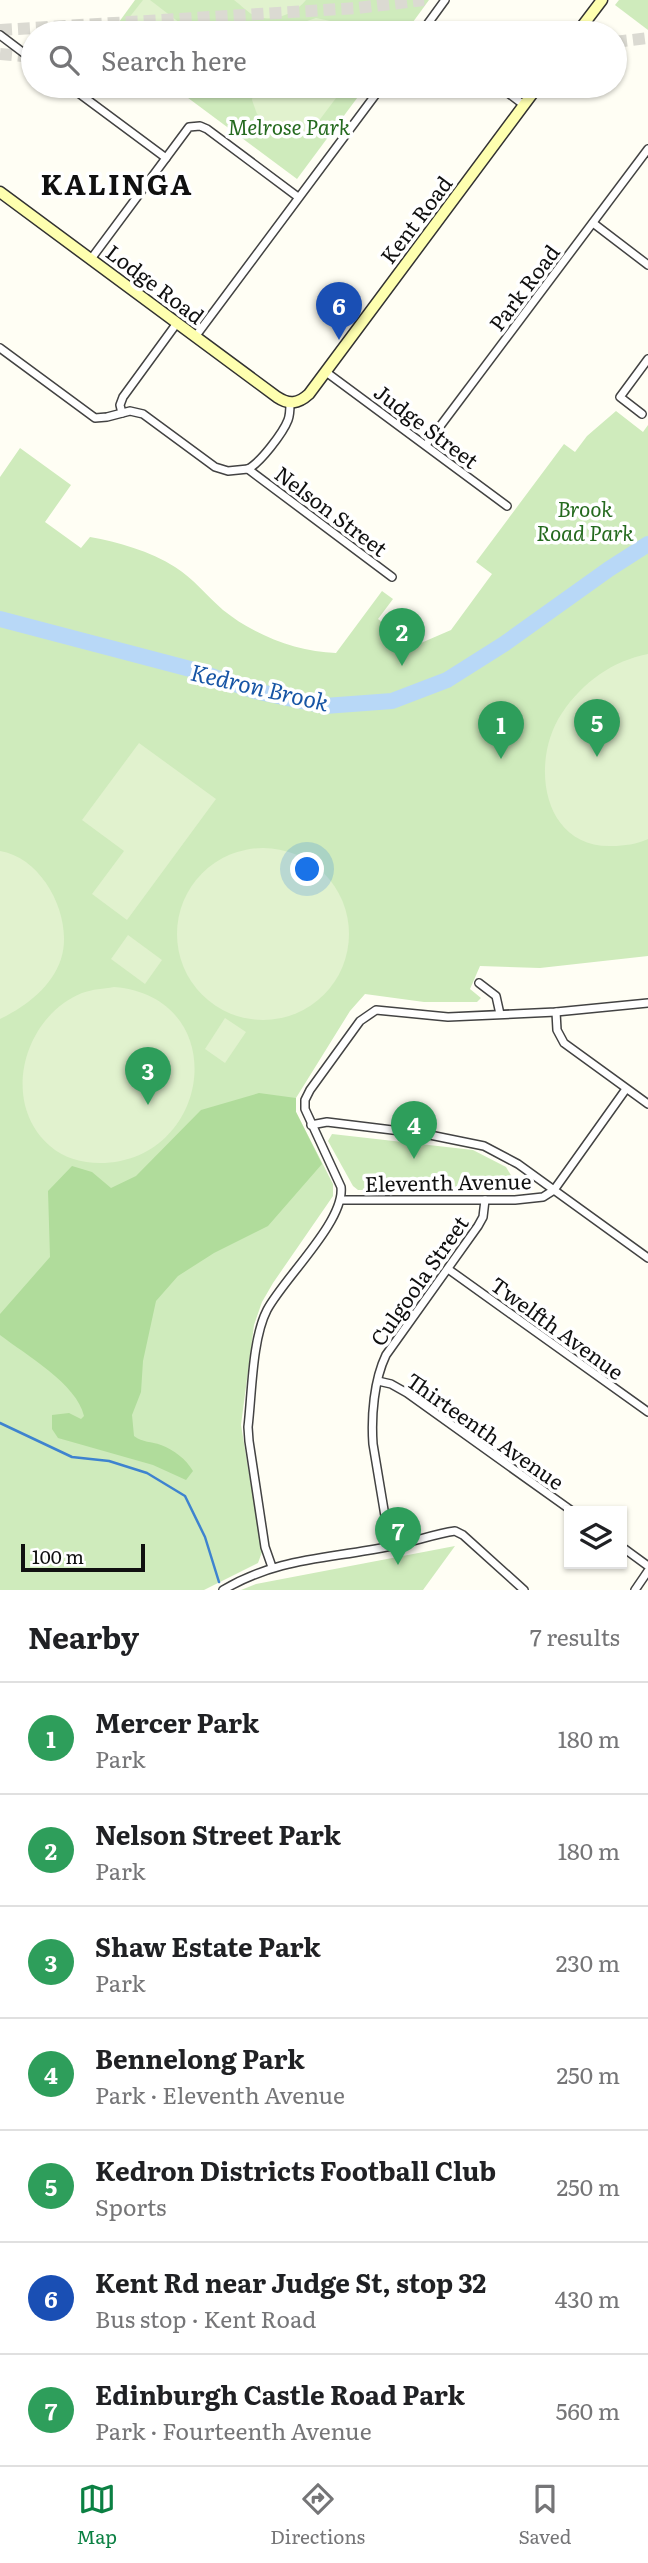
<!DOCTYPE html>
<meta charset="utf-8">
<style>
:root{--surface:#fff;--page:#f6f6f6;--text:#202124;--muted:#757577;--line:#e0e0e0;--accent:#0b8043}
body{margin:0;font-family:Literata,serif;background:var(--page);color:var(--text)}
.controls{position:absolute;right:21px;bottom:21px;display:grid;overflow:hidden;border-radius:0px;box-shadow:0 2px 5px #0004}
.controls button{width:63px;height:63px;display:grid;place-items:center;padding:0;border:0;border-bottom:2px solid var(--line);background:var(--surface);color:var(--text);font:35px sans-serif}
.scale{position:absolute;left:21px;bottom:18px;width:124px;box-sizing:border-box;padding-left:7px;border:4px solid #101010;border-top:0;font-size:19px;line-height:24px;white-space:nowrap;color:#101010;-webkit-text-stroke:5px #fff;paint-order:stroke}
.you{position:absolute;left:308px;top:870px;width:24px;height:24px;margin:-18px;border:5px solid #fff;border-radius:50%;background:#1a73e8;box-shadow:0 0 0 10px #1a73e833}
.badge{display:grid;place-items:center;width:46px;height:46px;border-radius:50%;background:var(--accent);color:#fff;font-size:23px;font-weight:700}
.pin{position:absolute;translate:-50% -58px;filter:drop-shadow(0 2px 4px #0008)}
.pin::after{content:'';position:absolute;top:37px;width:24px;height:21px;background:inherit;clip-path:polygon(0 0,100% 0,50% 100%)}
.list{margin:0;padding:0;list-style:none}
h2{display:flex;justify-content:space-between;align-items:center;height:91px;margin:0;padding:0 28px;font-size:30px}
h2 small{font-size:23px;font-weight:400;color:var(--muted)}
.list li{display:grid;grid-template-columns:46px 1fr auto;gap:21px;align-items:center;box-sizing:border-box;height:112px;padding:0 28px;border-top:2px solid var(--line)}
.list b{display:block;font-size:26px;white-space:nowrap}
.list p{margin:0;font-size:23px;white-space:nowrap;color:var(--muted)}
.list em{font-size:23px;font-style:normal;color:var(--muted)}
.icon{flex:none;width:38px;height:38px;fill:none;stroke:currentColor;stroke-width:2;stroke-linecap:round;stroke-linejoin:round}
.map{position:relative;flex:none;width:648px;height:1590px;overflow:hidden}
.search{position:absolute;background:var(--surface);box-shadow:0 2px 5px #0004;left:21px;right:21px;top:21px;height:77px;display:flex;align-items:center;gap:18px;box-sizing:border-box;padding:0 24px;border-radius:38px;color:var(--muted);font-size:26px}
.sheet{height:875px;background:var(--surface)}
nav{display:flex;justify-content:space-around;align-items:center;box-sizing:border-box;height:98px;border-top:2px solid var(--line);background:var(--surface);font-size:19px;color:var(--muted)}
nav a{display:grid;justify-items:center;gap:4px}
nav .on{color:var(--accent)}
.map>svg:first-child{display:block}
.green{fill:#cfebbc}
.forest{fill:#b0dc9b}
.pitch{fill:#e1f2ce}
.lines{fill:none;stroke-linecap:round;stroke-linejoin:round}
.stream{stroke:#3e83cf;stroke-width:2.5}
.river{stroke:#b8d8f7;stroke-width:16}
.highway-tunnel{stroke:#dbdad2;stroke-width:12;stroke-dasharray:12 6;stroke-linecap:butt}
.street-casing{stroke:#434343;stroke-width:10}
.secondary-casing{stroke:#323232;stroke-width:13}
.street{stroke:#fff;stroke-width:7}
.secondary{stroke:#feffaf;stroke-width:10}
.labels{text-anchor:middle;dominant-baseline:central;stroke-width:7;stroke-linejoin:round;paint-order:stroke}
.park-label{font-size:21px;font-style:italic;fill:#256a1f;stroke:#fff}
.street-label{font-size:21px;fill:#101010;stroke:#fff}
.water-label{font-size:23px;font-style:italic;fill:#1755a5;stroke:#fff}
.district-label{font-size:28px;font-weight:bold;letter-spacing:2px;fill:#101010;stroke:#fff}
</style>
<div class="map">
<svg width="648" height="1590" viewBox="0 0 648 1590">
<rect width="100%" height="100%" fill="#fffef4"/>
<!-- green -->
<g class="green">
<path d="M135 0H429L405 33H111Z"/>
<path d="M619 0H648V30L615 5Z"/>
<path d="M172 86H366L297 179Z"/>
<path d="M616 411 643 432 648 425V956L540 968 480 966 470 989 481 998 477 1002H424L365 994 350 1011 296 1098V1112L333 1184V1196L273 1283 262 1302 254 1325 241 1425 262 1552 258 1563 204 1590H0V477L20 448 71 485 45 522 81 548 90 537C118 542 150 551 175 567 193 578 207 596 223 610 254 635 297 652 336 653L382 591 393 599 378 619 414 646 451 630 492 574 476 562 564 444 575 452 587 436Z"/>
<path d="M332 1134 473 1150 506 1167 512 1177 510 1184 499 1190H358L353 1186 328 1141Z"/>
<path d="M455 1546 423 1590H241L256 1584Z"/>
</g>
<!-- forest -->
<path class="forest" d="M259 1093 296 1098V1112L322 1164 268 1226 214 1253 178 1276 156 1301 143 1361 141 1392 132 1415 134 1436C143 1443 151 1441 161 1445 174 1450 186 1459 193 1471L186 1480 153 1465 58 1438 52 1429V1415L69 1413 81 1419 84 1416C77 1384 26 1355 0 1335V1314L50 1257 48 1191 72 1166 92 1172 111 1188 136 1176 201 1110Z"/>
<!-- pitch -->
<g class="pitch">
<path d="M143 0H150L184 26 178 33H117Z"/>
<path d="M234 0H306C296 13 275 22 258 17 250 15 241 5 234 0Z"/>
<path d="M316 18 335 22 352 33H292L298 24Z"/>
<path d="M255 86H345L315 126 302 134 286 135 257 114 252 100Z"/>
<path d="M648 654V839C637 844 624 846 612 846 541 848 530 760 562 713 583 682 612 661 648 654Z"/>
<path d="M139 743 216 799 127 920 92 894 124 851 82 820Z"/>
<circle cx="263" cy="934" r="86"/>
<path d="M0 851C44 858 74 919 61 959 52 987 25 1007 0 1019Z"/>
<path d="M128 935 162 960 145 984 111 959Z"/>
<path d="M114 987C232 997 213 1157 105 1163 85 1164 65 1159 50 1146 0 1103 23 1017 82 993 93 989 103 989 114 987Z"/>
<path d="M225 1018 246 1032 225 1063 205 1049Z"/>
</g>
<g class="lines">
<!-- stream -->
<path class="stream" d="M0 1423 72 1457 109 1461 147 1473 185 1496 205 1537 219 1582"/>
<!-- river -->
<path class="river" d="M0 619 194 670 255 691 325 706 392 701 447 680 504 644 609 569 648 544"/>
<!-- highway-tunnel -->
<g class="highway-tunnel">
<path d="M0 30 357 8 424 0"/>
<path d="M615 42 648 38"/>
<path d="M0 54 33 57"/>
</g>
<defs>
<g id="street">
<path d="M421 33 445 0"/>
<path d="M0 35 33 60"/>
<path d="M69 86 166 158"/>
<path d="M499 86 524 105"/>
<path d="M593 223 648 265"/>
<path d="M91 259 189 127 200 126 207 129 298 197"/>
<path d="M195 337 382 86"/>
<path d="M0 348 95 418 107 417 130 411 143 414 215 467 228 471 248 469 392 577"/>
<path d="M326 372 507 506"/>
<path d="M122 413 120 405 123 397 177 323"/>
<path d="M642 414 620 397 648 359"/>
<path d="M426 445 648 149"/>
<path d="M248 469C260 463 283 433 288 420 290 415 290 409 290 403"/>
<path d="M479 983 496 996 500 1014"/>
<path d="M556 1012 557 1030 564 1043 648 1104"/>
<path d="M311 1125 327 1122 425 1134 484 1146 518 1164 648 1258"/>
<path d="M341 1200H515L543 1197 554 1190 626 1089"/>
<path d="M448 1269 648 1412"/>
<path d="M378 1381 391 1384 407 1393 572 1511"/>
<path d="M390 1546 373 1444C371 1416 374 1380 386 1355L478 1226 483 1217 485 1200"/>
<path d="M622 1547 648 1566"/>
<path d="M272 1567 265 1547 249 1441 248 1427C252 1394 252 1339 267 1310 284 1278 345 1221 341 1187L305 1109V1100L310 1090 360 1021 376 1010 448 1017 556 1012 648 1003"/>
<path d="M223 1590C279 1557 330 1559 391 1546 413 1542 434 1534 455 1531L463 1535 524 1590"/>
<path d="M635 1590 648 1571"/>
</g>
<g id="secondary">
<path d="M577 33 602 0"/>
<path d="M0 192 277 397C289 405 298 404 309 394L538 86"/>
</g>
</defs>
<!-- street casing -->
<use href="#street" class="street-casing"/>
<!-- secondary casing -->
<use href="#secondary" class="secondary-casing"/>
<!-- street -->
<use href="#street" class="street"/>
<!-- secondary -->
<use href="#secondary" class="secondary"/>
</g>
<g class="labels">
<!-- park labels -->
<g class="park-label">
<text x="289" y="125">Melrose Park</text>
<text x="585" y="507">Brook<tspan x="585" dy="24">Road Park</tspan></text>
</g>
<!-- street labels -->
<g class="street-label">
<text transform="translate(415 219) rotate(-53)">Kent Road</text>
<text transform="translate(156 283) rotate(37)">Lodge Road</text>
<text transform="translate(523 287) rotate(-53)">Park Road</text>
<text transform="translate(427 425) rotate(37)">Judge Street</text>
<text transform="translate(332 510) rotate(37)">Nelson Street</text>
<text transform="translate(448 1181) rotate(-1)">Eleventh Avenue</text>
<text transform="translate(418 1280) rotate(-55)">Culgoola Street</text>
<text transform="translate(558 1327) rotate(36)">Twelfth Avenue</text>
<text transform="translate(486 1430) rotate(35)">Thirteenth Avenue</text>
</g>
<!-- water labels -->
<g class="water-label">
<text transform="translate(260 686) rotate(13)">Kedron Brook</text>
</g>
<!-- district labels -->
<g class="district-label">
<text x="117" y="183">KALINGA</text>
</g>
</g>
</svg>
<div class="controls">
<button><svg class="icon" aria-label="layers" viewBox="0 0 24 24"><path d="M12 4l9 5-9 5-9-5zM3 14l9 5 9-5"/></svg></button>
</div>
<div class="scale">100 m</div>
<div class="you"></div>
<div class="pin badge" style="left:501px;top:759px;background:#2e9e5b">1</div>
<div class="pin badge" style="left:402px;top:666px;background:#2e9e5b">2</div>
<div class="pin badge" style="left:148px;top:1105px;background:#2e9e5b">3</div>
<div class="pin badge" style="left:414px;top:1159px;background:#2e9e5b">4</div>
<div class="pin badge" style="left:597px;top:757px;background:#2e9e5b">5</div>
<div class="pin badge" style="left:339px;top:340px;background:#1a4fb4">6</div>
<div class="pin badge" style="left:398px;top:1565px;background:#2e9e5b">7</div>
<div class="search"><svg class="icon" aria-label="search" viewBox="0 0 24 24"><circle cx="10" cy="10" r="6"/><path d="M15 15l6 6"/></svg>Search here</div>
</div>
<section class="sheet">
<h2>Nearby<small>7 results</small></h2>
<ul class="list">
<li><span class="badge" style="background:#2e9e5b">1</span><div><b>Mercer Park</b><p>Park</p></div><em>180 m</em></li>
<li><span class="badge" style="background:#2e9e5b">2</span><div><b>Nelson Street Park</b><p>Park</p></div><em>180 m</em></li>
<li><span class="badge" style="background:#2e9e5b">3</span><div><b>Shaw Estate Park</b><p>Park</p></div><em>230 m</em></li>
<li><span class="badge" style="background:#2e9e5b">4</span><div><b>Bennelong Park</b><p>Park · Eleventh Avenue</p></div><em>250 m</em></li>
<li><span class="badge" style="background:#2e9e5b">5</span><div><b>Kedron Districts Football Club</b><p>Sports</p></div><em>250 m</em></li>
<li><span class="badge" style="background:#1a4fb4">6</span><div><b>Kent Rd near Judge St, stop 32</b><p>Bus stop · Kent Road</p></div><em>430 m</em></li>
<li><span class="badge" style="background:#2e9e5b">7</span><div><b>Edinburgh Castle Road Park</b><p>Park · Fourteenth Avenue</p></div><em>560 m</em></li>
</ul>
</section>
<nav>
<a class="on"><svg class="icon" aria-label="map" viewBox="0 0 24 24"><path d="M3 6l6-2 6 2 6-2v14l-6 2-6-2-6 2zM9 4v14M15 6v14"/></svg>Map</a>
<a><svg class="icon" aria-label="directions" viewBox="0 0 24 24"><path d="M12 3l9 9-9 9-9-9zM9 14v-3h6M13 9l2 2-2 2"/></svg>Directions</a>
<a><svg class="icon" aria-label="saved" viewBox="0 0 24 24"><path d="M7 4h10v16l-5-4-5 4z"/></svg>Saved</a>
</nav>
